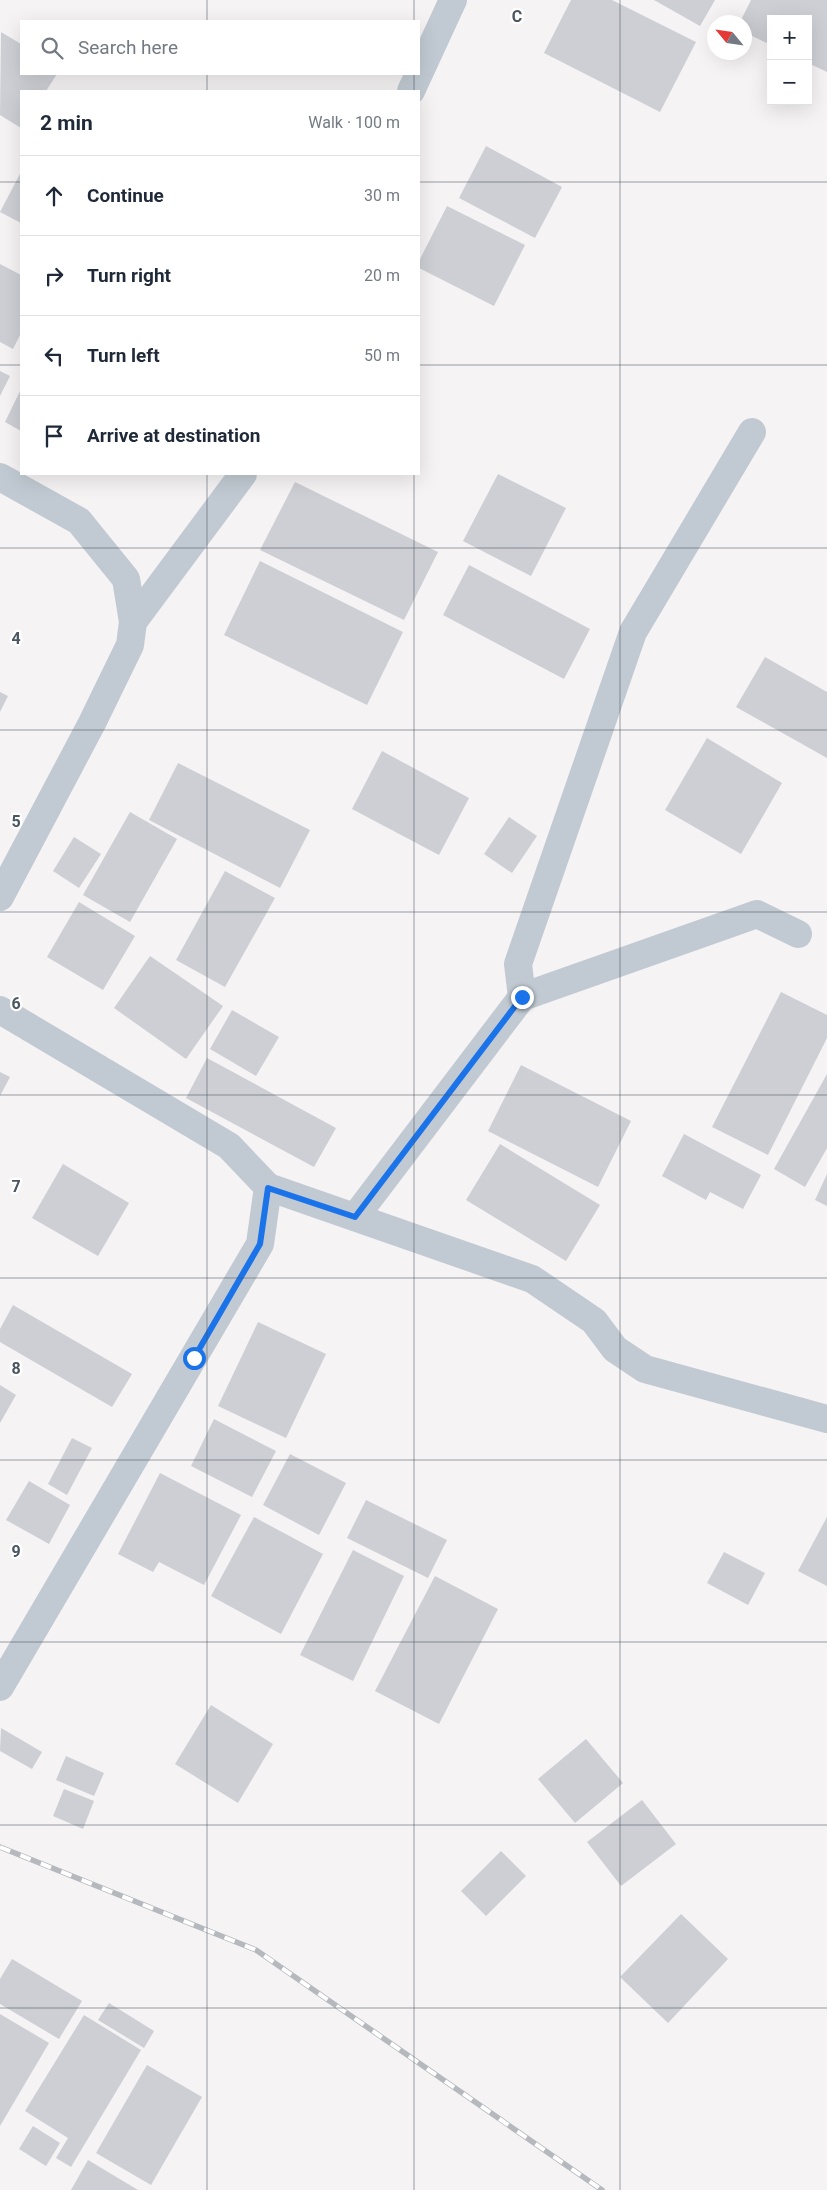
<!DOCTYPE html>
<meta charset="utf-8">
<style>
:root{--surface:#fff;--page:#f2f2f3;--text:#1f2937;--muted:#747a83;--line:#e0e1e3}
body{margin:0;font-family:Roboto,sans-serif;background:var(--page);color:var(--text)}
.controls{position:absolute;right:15px;top:15px;display:grid;overflow:hidden;border-radius:0px;box-shadow:0 5px 20px #0002}
.controls button{width:45px;height:45px;display:grid;place-items:center;padding:0;border:0;border-bottom:1px solid var(--line);background:var(--surface);color:var(--text);font:25px sans-serif}
.compass{position:absolute;left:707px;top:15px;width:45px;height:45px;border-radius:50%;background:var(--surface);box-shadow:0 5px 20px #0002;rotate:299deg}
.stop{position:absolute;width:15px;height:15px;margin:-11px;border:4px solid #1a73e8;border-radius:50%;background:#fff}
.stop.end{background:#1a73e8;border-color:#fff;box-shadow:0 1px 5px #0008}
.list{margin:0;padding:0;list-style:none}
h2{display:flex;justify-content:space-between;align-items:center;height:65px;margin:0;padding:0 20px;font-size:21px}
h2 small{font-size:16px;font-weight:400;color:var(--muted)}
.list li{display:grid;grid-template-columns:32px 1fr auto;gap:15px;align-items:center;box-sizing:border-box;height:80px;padding:0 20px;border-top:1px solid var(--line)}
.list b{display:block;font-size:19px;white-space:nowrap}
.list em{font-size:16px;font-style:normal;color:var(--muted)}
.icon{flex:none;width:28px;height:28px;fill:none;stroke:currentColor;stroke-width:2;stroke-linecap:round;stroke-linejoin:round}
.map{position:relative;flex:none;width:827px;height:2190px;overflow:hidden}
.search{position:absolute;background:var(--surface);box-shadow:0 5px 20px #0002;left:20px;top:20px;width:400px;height:55px;display:flex;align-items:center;gap:12px;box-sizing:border-box;padding:0 18px;border-radius:0px;color:var(--muted);font-size:19px}
.panel{position:absolute;background:var(--surface);box-shadow:0 5px 20px #0002;left:20px;top:90px;width:400px;height:385px;border-radius:0px}
.map>svg:first-child{display:block}
.building{fill:#cdcfd5}
.lines{fill:none;stroke-linecap:round;stroke-linejoin:round}
.minor{stroke:#c1cad2;stroke-width:28}
.rail-casing{stroke:#b5b8bd;stroke-width:5.5}
.rail{stroke:#fff;stroke-width:4;stroke-dasharray:11;stroke-linecap:butt}
.route{stroke:#1a73e8;stroke-width:6}
.grid{fill:none;stroke:#4a5661;stroke-width:1;stroke-opacity:0.55}
.grid-label{font-size:16px;text-anchor:middle;font-weight:bold;fill:#4a5661;stroke:#fff;stroke-width:4.5;stroke-linejoin:round;paint-order:stroke}
</style>
<div class="map">
<svg width="827" height="2190" viewBox="0 0 827 2190">
<rect width="100%" height="100%" fill="#f5f3f3"/>
<!-- building -->
<g class="building">
<path d="M571 0H612L696 42 660 112 544 53Z"/>
<path d="M654 0H715L700 26Z"/>
<path d="M751 0H827V72L808 63V19H771V45L744 32V22H740Z"/>
<path d="M1 32 21 44V74H57L46 91H21V128L0 115Z"/>
<path d="M486 146 562 187 535 238 459 198Z"/>
<path d="M21 172V223L0 212Z"/>
<path d="M447 206 525 245 494 306 419 268V261Z"/>
<path d="M0 264 21 275V333L13 349 0 342Z"/>
<path d="M0 371 10 376 0 396Z"/>
<path d="M21 389V431L5 422Z"/>
<path d="M498 474 566 508 531 576 463 541Z"/>
<path d="M295 482 438 552 404 620 260 550Z"/>
<path d="M260 561 403 632 367 705 224 635Z"/>
<path d="M469 565 590 629 564 679 443 615Z"/>
<path d="M765 657 827 692V758L736 707Z"/>
<path d="M0 692 8 696 0 712Z"/>
<path d="M707 738 782 783 741 854 665 810Z"/>
<path d="M382 751 469 798 439 855 352 809Z"/>
<path d="M178 763 310 830 280 888 149 820Z"/>
<path d="M130 812 177 839 130 922 83 895Z"/>
<path d="M509 817 537 836 512 873 484 854Z"/>
<path d="M74 837 101 854 79 888 53 871Z"/>
<path d="M225 871 275 898 225 987 176 960Z"/>
<path d="M79 902 135 936 103 990 47 957Z"/>
<path d="M150 956 223 1006 186 1059 114 1008Z"/>
<path d="M781 992 827 1015V1038L768 1155 712 1127Z"/>
<path d="M232 1010 279 1037 256 1076 210 1049Z"/>
<path d="M207 1058 336 1128 314 1167 186 1098Z"/>
<path d="M521 1065 631 1121 598 1187 488 1131Z"/>
<path d="M0 1072 10 1077 0 1096Z"/>
<path d="M827 1074V1148L805 1187 774 1169Z"/>
<path d="M684 1134 761 1175 743 1209 710 1192 706 1200 662 1176Z"/>
<path d="M500 1144 600 1205 566 1261 466 1200Z"/>
<path d="M63 1164 129 1203 98 1256 32 1218Z"/>
<path d="M827 1174V1206L815 1200Z"/>
<path d="M13 1305 132 1374 112 1407 0 1342V1329Z"/>
<path d="M258 1322 326 1354 286 1438 218 1406Z"/>
<path d="M0 1385 16 1395 0 1423Z"/>
<path d="M214 1419 276 1451 252 1497 191 1466Z"/>
<path d="M72 1438 92 1448 67 1495 48 1484Z"/>
<path d="M290 1454 346 1483 319 1535 263 1505Z"/>
<path d="M160 1473 241 1515 204 1585 159 1562 153 1572 118 1554Z"/>
<path d="M29 1481 70 1505 49 1544 6 1520Z"/>
<path d="M366 1500 447 1540 428 1578 347 1538Z"/>
<path d="M254 1517 323 1554 281 1634 211 1596Z"/>
<path d="M827 1517V1586L798 1571Z"/>
<path d="M353 1550 404 1576 353 1681 300 1655Z"/>
<path d="M724 1552 765 1573 748 1605 707 1583Z"/>
<path d="M435 1576 498 1609 439 1724 375 1691Z"/>
<path d="M211 1705 273 1744 238 1803 175 1764Z"/>
<path d="M1 1728 42 1752 32 1769 0 1751Z"/>
<path d="M586 1739 623 1783 575 1823 538 1779Z"/>
<path d="M66 1756 104 1773 94 1796 56 1780Z"/>
<path d="M64 1789 94 1801 83 1829 53 1816Z"/>
<path d="M642 1800 676 1844 621 1886 587 1842Z"/>
<path d="M501 1851 526 1876 486 1916 461 1891Z"/>
<path d="M681 1914 728 1959 668 2023 620 1977Z"/>
<path d="M12 1959 82 2001 59 2039 0 2004V1979Z"/>
<path d="M109 2003 154 2031 144 2048 98 2020Z"/>
<path d="M0 2014 49 2043 0 2126Z"/>
<path d="M84 2015 141 2050 71 2167 56 2158 68 2138 25 2111Z"/>
<path d="M147 2065 202 2097 151 2185 96 2153Z"/>
<path d="M33 2126 60 2143 46 2166 19 2149Z"/>
<path d="M88 2160 138 2190H71Z"/>
</g>
<g class="lines">
<!-- minor -->
<g class="minor">
<path d="M411 91 453 0"/>
<path d="M0 477 79 521 126 579 133 622 130 645 92 723 0 897"/>
<path d="M133 622 243 474"/>
<path d="M522 997 518 964 633 632 752 432"/>
<path d="M0 1010 229 1146 268 1187 260 1244 0 1687"/>
<path d="M268 1187 532 1279 594 1321 615 1349 645 1369 827 1419"/>
<path d="M355 1217 522 997 757 914 798 934"/>
</g>
<defs>
<path id="rail" d="M0 1847 256 1950 602 2190"/>
</defs>
<!-- rail casing -->
<use href="#rail" class="rail-casing"/>
<!-- rail -->
<use href="#rail" class="rail"/>
</g>
<g class="lines">
<!-- route -->
<path class="route" d="M194 1358 260 1244 268 1188 355 1217 522 997"/>
</g>
<!-- grid -->
<path class="grid" d="M207 0V21M414 0V21M620 0V2190M207 74V91M414 74V91M0 182H21M419 182H827M0 365H21M419 365H827M207 474V2190M414 474V2190M0 548H827M0 730H827M0 912H827M0 1095H827M0 1278H827M0 1460H827M0 1642H827M0 1825H827M0 2008H827"/>
<g class="grid-label">
<text x="517" y="22">C</text>
<text x="16" y="644">4</text>
<text x="16" y="827">5</text>
<text x="16" y="1009">6</text>
<text x="16" y="1192">7</text>
<text x="16" y="1374">8</text>
<text x="16" y="1557">9</text>
</g>
</svg>
<div class="controls">
<button>+</button>
<button>−</button>
</div>
<svg class="compass" viewBox="-18 -18 36 36"><path d="M0-13l5 13h-10z" fill="#e53935"/><path d="M0 13l5-13h-10z" fill="#747a83"/></svg>
<div class="stop" style="left:194px;top:1358px"></div>
<div class="stop end" style="left:522px;top:997px"></div>
<div class="search"><svg class="icon" aria-label="search" viewBox="0 0 24 24"><circle cx="10" cy="10" r="6"/><path d="M15 15l6 6"/></svg>Search here</div>
<section class="panel">
<h2>2 min<small>Walk · 100 m</small></h2>
<ul class="list">
<li><svg class="icon" aria-label="ahead" viewBox="0 0 24 24"><path d="M12 20V5M6 11l6-6 6 6"/></svg><div><b>Continue</b></div><em>30 m</em></li>
<li><svg class="icon" aria-label="right" viewBox="0 0 24 24"><path d="M7 20v-9h11M14 6l5 5-5 5"/></svg><div><b>Turn right</b></div><em>20 m</em></li>
<li><svg class="icon" aria-label="left" viewBox="0 0 24 24"><path d="M17 20v-9H6M10 6l-5 5 5 5"/></svg><div><b>Turn left</b></div><em>50 m</em></li>
<li><svg class="icon" aria-label="arrive" viewBox="0 0 24 24"><path d="M6 21V4h12l-3 4 3 4H6"/></svg><div><b>Arrive at destination</b></div></li>
</ul>
</section>
</div>
